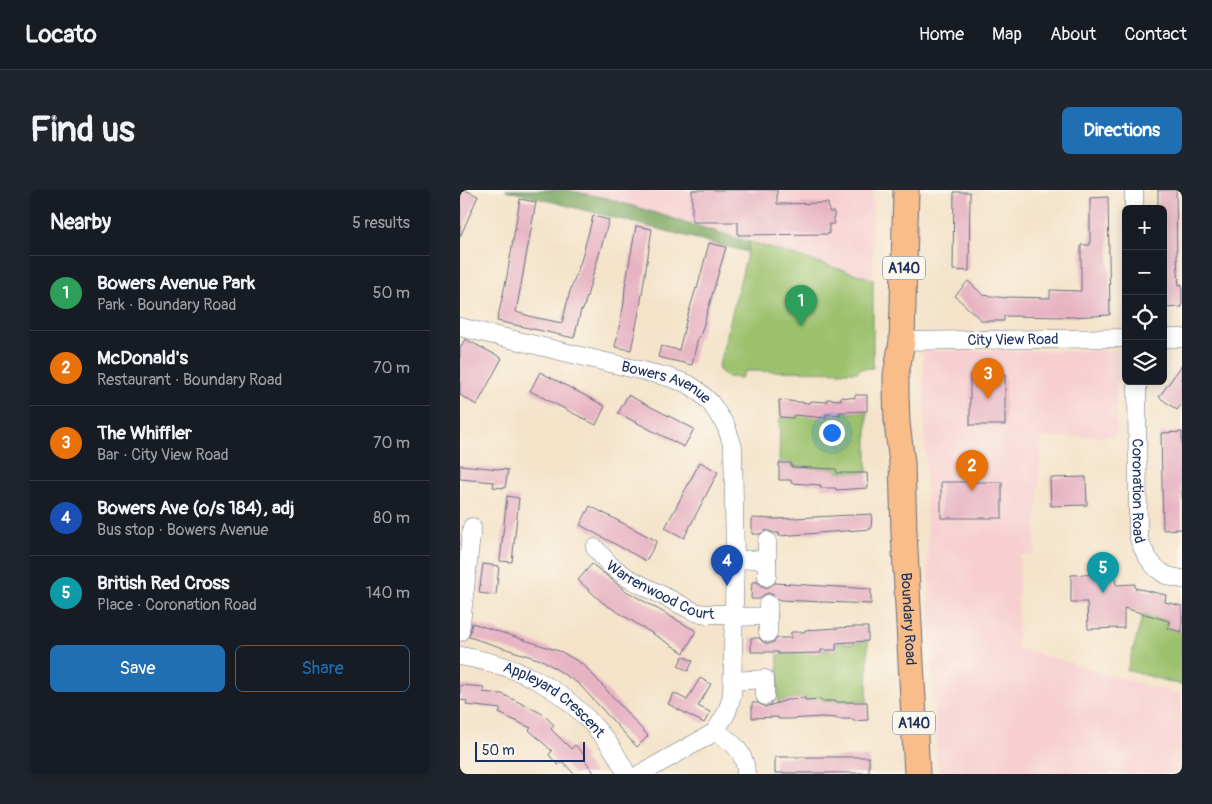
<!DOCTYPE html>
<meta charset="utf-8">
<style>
:root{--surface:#171b24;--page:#20242c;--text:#f1f3f6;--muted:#9ea1a6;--line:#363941;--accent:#1f6fb2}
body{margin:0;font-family:Pangolin,sans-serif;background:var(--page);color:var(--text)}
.controls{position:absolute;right:15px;top:15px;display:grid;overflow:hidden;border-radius:8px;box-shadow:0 2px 12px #0003}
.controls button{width:45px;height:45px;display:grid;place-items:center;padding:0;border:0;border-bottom:1px solid var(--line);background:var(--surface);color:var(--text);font:25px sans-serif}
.scale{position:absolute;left:15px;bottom:12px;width:110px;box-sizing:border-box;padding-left:5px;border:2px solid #1b2f5e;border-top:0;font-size:14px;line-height:18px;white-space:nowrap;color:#1b2f5e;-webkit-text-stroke:4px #fbf7ec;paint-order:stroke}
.you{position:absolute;left:371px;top:242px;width:18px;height:18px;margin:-12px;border:4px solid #fff;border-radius:50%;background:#1a73e8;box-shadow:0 0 0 8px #1a73e833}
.badge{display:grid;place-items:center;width:32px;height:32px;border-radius:50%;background:var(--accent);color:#fff;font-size:16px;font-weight:700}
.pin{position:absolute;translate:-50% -41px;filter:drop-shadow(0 1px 2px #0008)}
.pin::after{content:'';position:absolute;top:26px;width:18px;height:15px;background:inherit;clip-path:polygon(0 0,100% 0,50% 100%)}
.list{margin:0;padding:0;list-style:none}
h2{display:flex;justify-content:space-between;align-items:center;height:65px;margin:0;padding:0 20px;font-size:21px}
h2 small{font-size:16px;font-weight:400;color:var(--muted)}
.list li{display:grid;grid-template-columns:32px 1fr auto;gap:15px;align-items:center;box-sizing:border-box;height:75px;padding:0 20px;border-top:1px solid var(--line)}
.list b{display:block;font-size:19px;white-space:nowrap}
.list p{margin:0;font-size:16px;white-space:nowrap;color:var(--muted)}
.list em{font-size:16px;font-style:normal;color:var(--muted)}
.actions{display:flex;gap:10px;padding:15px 20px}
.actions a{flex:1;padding:11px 0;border:1px solid var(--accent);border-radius:8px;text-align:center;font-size:18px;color:var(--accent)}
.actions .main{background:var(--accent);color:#fff}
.icon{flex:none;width:28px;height:28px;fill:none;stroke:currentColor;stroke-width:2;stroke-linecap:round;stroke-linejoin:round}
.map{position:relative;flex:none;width:722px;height:584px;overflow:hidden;border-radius:8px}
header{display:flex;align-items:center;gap:30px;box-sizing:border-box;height:70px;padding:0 25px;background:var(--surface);border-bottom:1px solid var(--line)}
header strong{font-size:24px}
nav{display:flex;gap:28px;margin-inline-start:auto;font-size:18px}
.intro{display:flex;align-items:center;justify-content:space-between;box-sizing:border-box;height:120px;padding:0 30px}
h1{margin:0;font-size:35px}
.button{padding:12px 22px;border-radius:8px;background:var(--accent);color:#fff;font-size:18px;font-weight:700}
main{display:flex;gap:30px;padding:0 30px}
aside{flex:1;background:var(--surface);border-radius:8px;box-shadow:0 2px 12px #0003}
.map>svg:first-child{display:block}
.built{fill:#f7cfd0}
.green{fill:#9bc16d;stroke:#5b7866}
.forest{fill:#7ca760;stroke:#4c6b5f}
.building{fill:#e7b3c3}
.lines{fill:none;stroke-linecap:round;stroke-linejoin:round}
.minor-casing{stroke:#676e83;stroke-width:19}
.highway-casing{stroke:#676e83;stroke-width:27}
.minor{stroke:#fff;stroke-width:18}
.highway{stroke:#f8bd88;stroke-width:25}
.labels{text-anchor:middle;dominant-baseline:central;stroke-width:5;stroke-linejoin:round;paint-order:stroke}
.shield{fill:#fbf7ec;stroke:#5e6b89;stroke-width:1}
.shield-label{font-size:14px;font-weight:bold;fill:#1b2f5e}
.street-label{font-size:15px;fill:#1b2f5e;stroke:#fbf7ec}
</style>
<header>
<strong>Locato</strong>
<nav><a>Home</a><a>Map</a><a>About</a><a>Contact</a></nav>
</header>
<div class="intro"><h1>Find us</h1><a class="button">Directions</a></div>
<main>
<aside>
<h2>Nearby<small>5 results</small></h2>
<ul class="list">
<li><span class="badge" style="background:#2e9e5b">1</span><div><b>Bowers Avenue Park</b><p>Park · Boundary Road</p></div><em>50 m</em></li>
<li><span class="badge" style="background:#e8710a">2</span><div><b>McDonald's</b><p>Restaurant · Boundary Road</p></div><em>70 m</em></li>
<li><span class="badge" style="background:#e8710a">3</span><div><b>The Whiffler</b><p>Bar · City View Road</p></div><em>70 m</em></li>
<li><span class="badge" style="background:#1a4fb4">4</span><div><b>Bowers Ave (o/s 184), adj</b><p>Bus stop · Bowers Avenue</p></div><em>80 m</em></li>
<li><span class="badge" style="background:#0f9aa8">5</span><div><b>British Red Cross</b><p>Place · Coronation Road</p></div><em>140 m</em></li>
</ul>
<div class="actions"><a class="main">Save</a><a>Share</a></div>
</aside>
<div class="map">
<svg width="722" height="584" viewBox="0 0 722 584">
<rect width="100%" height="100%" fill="#fbf7ec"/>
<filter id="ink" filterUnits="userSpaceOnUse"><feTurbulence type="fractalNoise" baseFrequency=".02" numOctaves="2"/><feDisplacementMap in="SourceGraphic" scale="10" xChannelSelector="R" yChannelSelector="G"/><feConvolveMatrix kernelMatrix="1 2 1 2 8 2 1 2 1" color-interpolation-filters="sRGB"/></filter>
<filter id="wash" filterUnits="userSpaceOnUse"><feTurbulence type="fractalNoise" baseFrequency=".0096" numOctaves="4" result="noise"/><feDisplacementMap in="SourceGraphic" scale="20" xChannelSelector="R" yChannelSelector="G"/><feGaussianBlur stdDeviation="1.12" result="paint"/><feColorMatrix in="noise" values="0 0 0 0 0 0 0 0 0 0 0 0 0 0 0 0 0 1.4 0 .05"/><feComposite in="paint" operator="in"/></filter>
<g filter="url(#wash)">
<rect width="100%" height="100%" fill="#f4e3c9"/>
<!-- built -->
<g class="built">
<path d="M107 0H413V89L147 8Z"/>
<path d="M463 161H657L656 247H582L574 364 560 365 557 457 722 506V584H478L470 449Z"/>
</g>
<!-- green -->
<g class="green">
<path d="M290 52 413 89V178L400 179 398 182 286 181 281 188 267 187 258 179Z"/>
<path d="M394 221H407V283H377L376 279 331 277V273H319L320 227 333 228 334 224 366 227V224L379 225 380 222 393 223Z"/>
<path d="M683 424 709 431 707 438 722 442V495L667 480Z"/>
<path d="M394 451H408L407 512H376V511L330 509 318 514V464L376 460V453L393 454Z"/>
</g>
<!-- forest -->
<path class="forest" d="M46 0H107L147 8 290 52 288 62Z"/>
<g id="blocks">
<!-- building -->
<g class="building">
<path d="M0 0H5L18 6 0 47Z"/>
<path d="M232 0H317V14L368 13 369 22H374V34H369V44L278 45V32H232Z"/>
<path d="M698 0H716L717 70 719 95 722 94V117L703 118V19H698Z"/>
<path d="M494 2H510L509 81 493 80Z"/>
<path d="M648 7 650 125 610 127 544 126V131H522L495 106 508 91 523 105 546 108V107L590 108V100L621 101V55H630V8Z"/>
<path d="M60 9 76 12 56 122 73 127 102 133 110 101 121 71 133 26 149 30 123 120H121L114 148 37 131 47 86Z"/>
<path d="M176 36 192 39 180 117 171 160 155 157 164 113 165 97Z"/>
<path d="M249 53 266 57 240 147H238L232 175 198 167 201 156 219 160 227 128 236 98 237 99Z"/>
<path d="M5 149 42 168 17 215 0 205V158Z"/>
<path d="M722 175V214L717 220 699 207Z"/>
<path d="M80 182 145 216 136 235 70 201Z"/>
<rect x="510" y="184" width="35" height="51"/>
<path d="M168 205 234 239 224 257 158 223Z"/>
<path d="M395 205H407V221L380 222V225L366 224V228L334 225 333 228 320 227 319 210 349 213 350 211 367 212V209L381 210V207L395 208Z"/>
<path d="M722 242V339L703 340 701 243Z"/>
<path d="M240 272 258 282 224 348 205 338Z"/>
<path d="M319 273H331V277L376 279 377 283H407L408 298 376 300V298H360L361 295 331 293V290H319Z"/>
<path d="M0 275 48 280 45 298 33 297 34 292 0 289Z"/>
<path d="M626 287 627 315 591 316 590 288Z"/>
<rect x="481" y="292" width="61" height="36"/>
<path d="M47 306 59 308 52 372 40 371Z"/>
<path d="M130 316 197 351 186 371 120 335Z"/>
<path d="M412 324 411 339 319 346V343H314L307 340 300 344H292V328L315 329Z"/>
<path d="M23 374 39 376 36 405 19 403Z"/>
<path d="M132 374 166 401 236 441 224 463 143 413 118 390Z"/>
<path d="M655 384 656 395 675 394V398L706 405 705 412 722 416V442L707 438 709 431 664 418V438L628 439 627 412H611V385Z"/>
<path d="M292 392H298L301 396 307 398 315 393 411 399V414L319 410 314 405 308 403 303 405 299 409H291Z"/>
<path d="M12 433 102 462 124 475 188 546 177 557 119 494 84 471 9 447Z"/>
<path d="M394 437H408V451L376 453V460H361V463L318 464V462H291V448H299L303 452 308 454 314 452 317 448H331V442H345V440Z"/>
<path d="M223 466 233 471 228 481 218 476Z"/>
<path d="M240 488 251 494 238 516 250 522 244 533 208 514 214 503 227 510Z"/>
<path d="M0 495 24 497 23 502 42 504 83 524 94 535 91 539 111 559 115 555 126 567 124 569 135 584H114L103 572 98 575 89 565 92 561 69 540 71 538 39 523 41 519 6 515 7 511 0 510Z"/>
<path d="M345 508V510L361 509V511H376V512H407L408 530 393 531V529H377V528L361 527 330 529H318V527L292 528V513H298L305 517 330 509Z"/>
<rect x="315" y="567" width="94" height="16"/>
</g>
</g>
</g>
<g filter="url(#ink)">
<use href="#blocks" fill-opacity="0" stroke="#676e83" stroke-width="1"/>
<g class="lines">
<defs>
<g id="minor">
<path d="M674 0V19"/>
<path id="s1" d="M0 137 208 187 228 194 237 200 250 212 266 236 273 257 275 370 272 505 267 522 255 542 180 584"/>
<path d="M703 148H722"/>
<path id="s2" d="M442 151 666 148"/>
<path id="s3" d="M677 191 678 345C682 360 691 377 706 385 710 387 717 388 722 389"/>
<path d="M307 351V369"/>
<path id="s4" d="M135 358 150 375 168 388 235 422 246 424H274"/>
<path d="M275 370 307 369V387"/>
<path d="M274 427 308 426V414"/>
<path d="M0 442 12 337"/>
<path d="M308 443V426"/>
<path id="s5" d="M0 466C55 475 97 494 134 536 139 542 145 548 149 554 156 563 161 574 167 584"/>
<path d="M273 491 305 489V506"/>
<path d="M255 542C272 550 286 564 286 584"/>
</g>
<g id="highway">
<path id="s6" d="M446 0 442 151 436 185V202L437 233 442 273 444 342 457 584"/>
</g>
</defs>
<!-- minor casing -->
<use href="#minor" class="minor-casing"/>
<!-- highway casing -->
<use href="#highway" class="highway-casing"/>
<!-- minor -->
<use href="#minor" class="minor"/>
<!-- highway -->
<use href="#highway" class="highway"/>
</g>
</g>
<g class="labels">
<!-- shield labels -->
<g class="shield">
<rect x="423" y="66.5" width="42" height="23" rx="4"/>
<rect x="433" y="521.5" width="42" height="23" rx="4"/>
</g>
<g class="shield-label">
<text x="444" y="78">A140</text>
<text x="454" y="533">A140</text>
</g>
<!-- street labels -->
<g class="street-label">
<text stroke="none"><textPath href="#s2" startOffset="111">City View Road</textPath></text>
<text stroke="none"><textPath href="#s1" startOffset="214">Bowers Avenue</textPath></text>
<text stroke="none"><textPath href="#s3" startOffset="110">Coronation Road</textPath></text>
<text stroke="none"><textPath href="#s4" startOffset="80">Warrenwood Court</textPath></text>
<text stroke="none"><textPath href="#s6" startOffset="430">Boundary Road</textPath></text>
<text stroke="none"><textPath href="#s5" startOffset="106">Appleyard Crescent</textPath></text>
</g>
</g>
</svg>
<div class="controls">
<button>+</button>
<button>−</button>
<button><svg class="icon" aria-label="locate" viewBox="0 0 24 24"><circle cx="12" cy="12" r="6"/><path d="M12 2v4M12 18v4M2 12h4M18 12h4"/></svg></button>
<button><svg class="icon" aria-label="layers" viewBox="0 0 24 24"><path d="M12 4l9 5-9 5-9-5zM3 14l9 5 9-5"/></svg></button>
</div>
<div class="scale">50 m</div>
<div class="you"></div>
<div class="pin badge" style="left:341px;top:136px;background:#2e9e5b">1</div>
<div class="pin badge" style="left:512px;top:301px;background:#e8710a">2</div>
<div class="pin badge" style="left:528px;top:209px;background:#e8710a">3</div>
<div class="pin badge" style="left:267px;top:396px;background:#1a4fb4">4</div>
<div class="pin badge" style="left:643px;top:403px;background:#0f9aa8">5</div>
</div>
</main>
